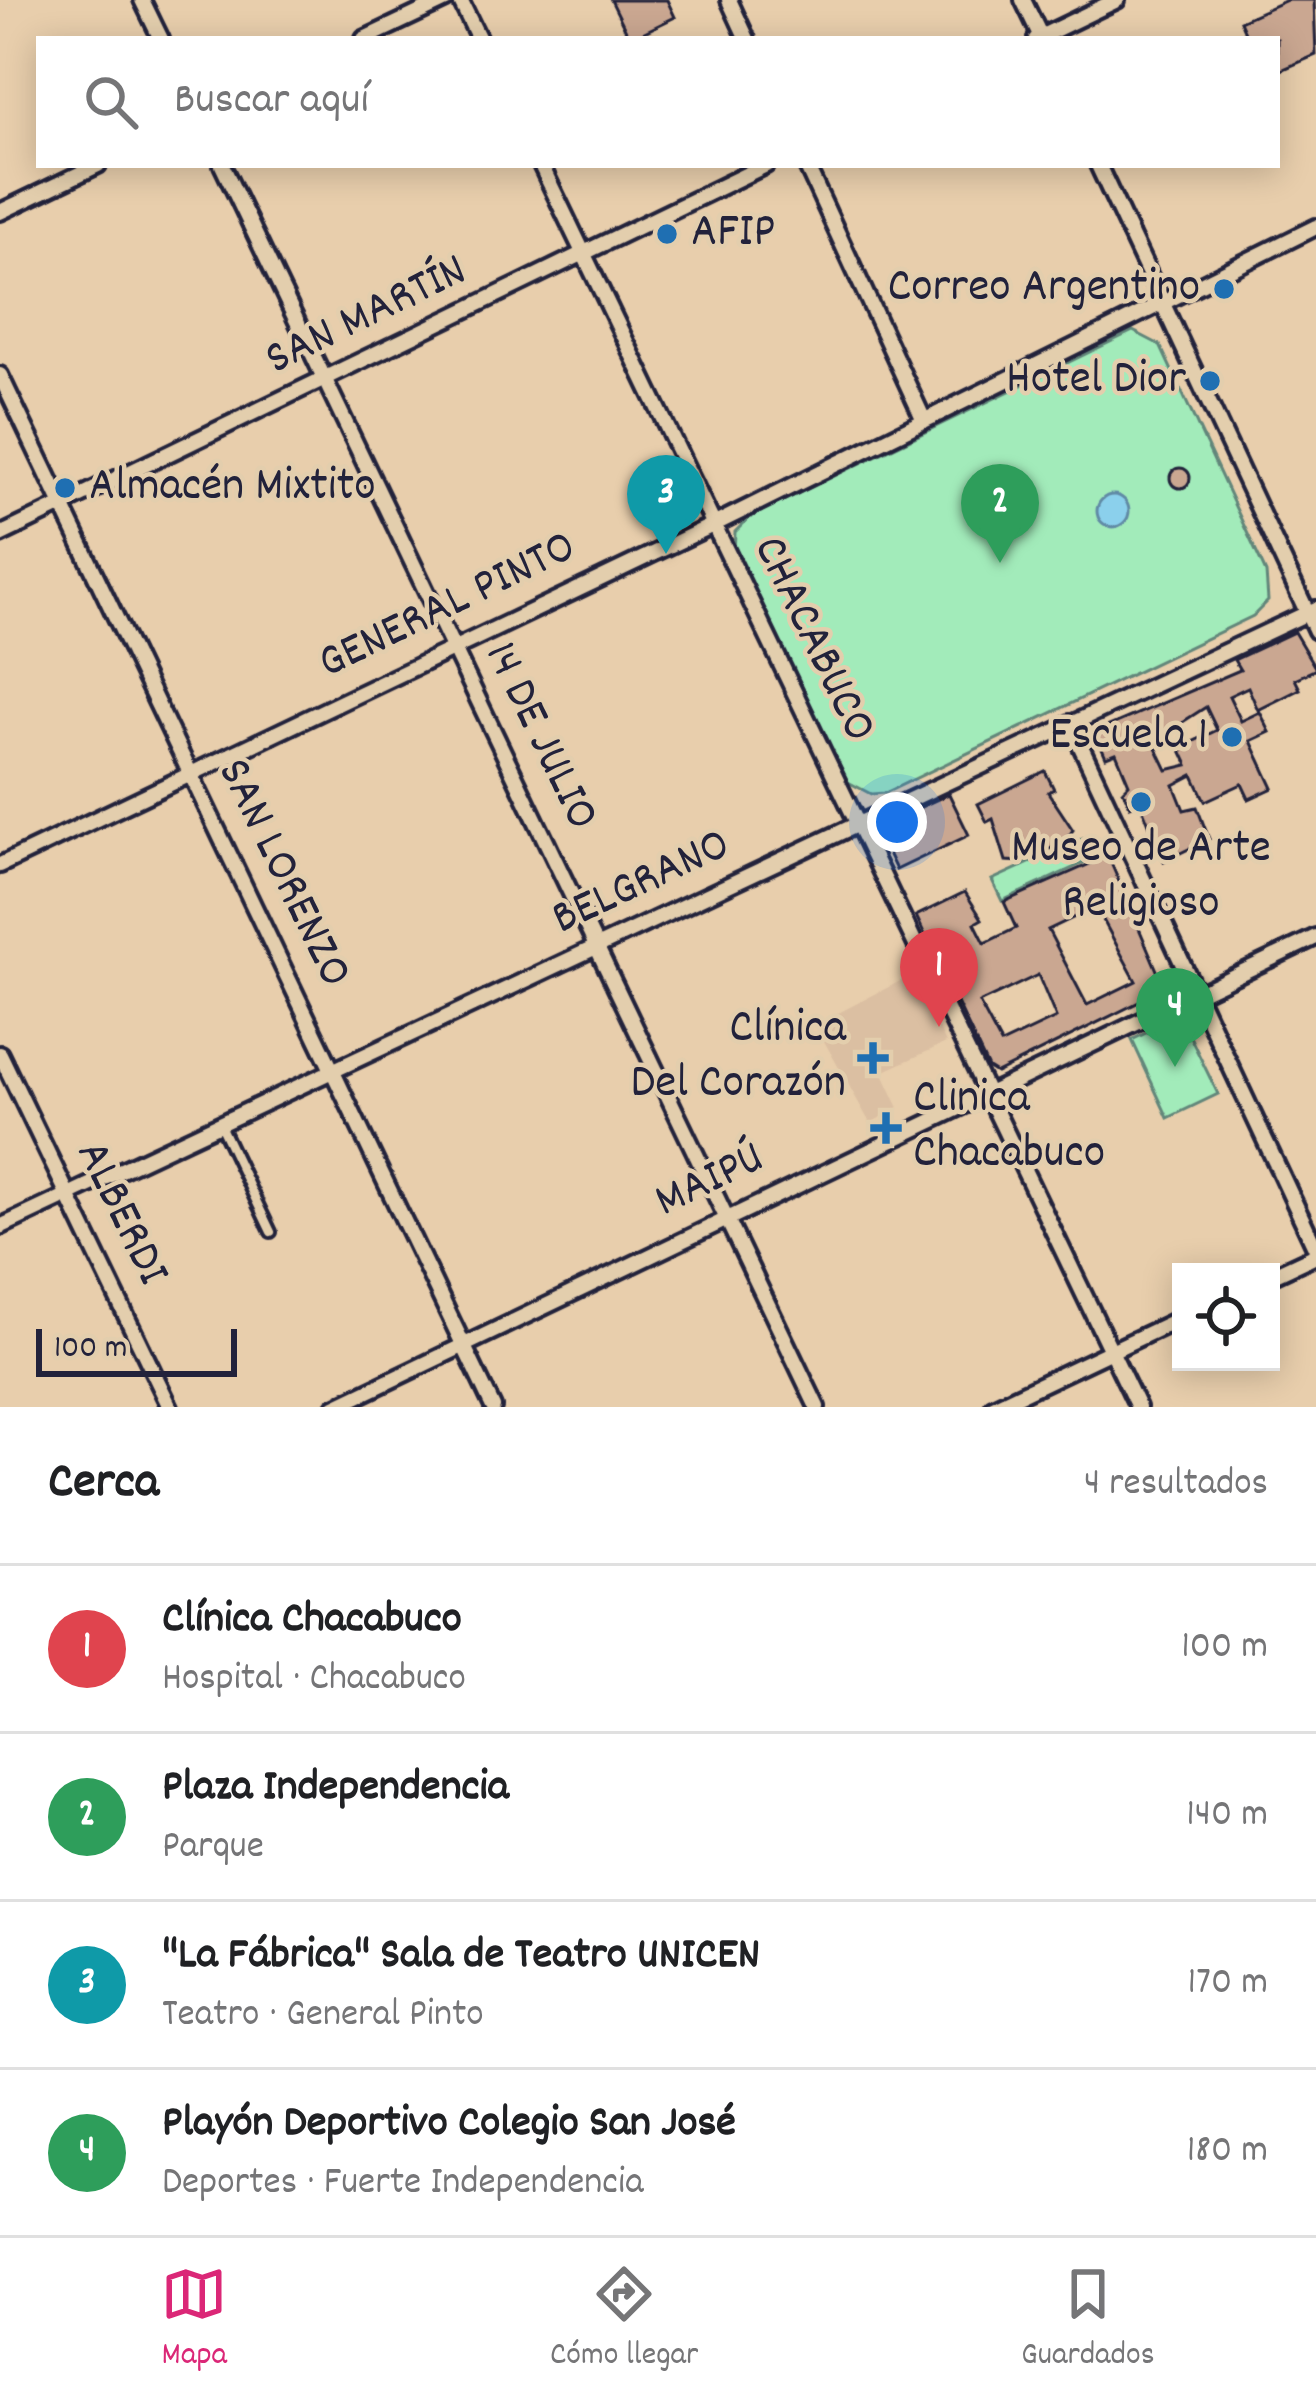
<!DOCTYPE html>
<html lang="es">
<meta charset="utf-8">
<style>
:root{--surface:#fff;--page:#f6f6f6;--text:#202124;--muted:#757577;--line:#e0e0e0;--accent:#db2777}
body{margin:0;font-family:Dekko,sans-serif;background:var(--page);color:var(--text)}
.controls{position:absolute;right:36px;bottom:36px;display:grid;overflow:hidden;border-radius:0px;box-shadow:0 6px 30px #0003}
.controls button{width:108px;height:108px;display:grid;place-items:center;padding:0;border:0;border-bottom:3px solid var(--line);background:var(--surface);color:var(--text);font:60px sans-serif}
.scale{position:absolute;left:36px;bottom:30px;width:201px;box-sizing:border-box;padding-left:12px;border:6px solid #22223b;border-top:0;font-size:33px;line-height:42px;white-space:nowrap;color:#22223b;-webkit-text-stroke:9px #e3cead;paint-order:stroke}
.you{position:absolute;left:897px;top:822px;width:42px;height:42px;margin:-30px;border:9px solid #fff;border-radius:50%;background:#1a73e8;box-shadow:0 0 0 18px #1a73e833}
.badge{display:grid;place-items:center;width:78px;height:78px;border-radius:50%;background:var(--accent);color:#fff;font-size:39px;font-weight:700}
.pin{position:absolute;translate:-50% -99px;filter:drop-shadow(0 3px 6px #0008)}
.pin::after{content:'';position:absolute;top:63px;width:42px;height:36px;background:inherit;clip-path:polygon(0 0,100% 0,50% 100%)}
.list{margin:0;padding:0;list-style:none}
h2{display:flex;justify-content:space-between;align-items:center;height:156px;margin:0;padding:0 48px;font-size:51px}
h2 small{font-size:39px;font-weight:400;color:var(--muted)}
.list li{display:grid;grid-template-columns:78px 1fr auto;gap:36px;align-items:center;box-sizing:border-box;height:168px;padding:0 48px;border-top:3px solid var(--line)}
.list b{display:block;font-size:45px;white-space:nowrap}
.list p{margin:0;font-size:39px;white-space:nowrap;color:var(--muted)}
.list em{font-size:39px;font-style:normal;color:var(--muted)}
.icon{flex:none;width:66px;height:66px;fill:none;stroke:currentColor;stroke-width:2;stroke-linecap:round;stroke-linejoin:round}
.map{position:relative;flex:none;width:1316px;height:1407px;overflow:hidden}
.search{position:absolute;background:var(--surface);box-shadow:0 6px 30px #0003;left:36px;right:36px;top:36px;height:132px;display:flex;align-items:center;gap:30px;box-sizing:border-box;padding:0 42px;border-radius:0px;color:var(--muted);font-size:45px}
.sheet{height:828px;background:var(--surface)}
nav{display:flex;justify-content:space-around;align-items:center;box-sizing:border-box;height:168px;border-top:3px solid var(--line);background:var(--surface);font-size:33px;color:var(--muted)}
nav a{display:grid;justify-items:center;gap:6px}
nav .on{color:var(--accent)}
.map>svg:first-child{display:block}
.built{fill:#dbbfa2}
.green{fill:#a2ebba;stroke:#62867a;stroke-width:3}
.water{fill:#8bd0ec;stroke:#618aa5;stroke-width:3}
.building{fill:#caa791;stroke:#22223b;stroke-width:3;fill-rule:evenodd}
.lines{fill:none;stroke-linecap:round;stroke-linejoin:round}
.lane-casing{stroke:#22223b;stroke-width:16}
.street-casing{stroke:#22223b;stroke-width:22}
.lane{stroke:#e3cead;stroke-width:8}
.street{stroke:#e3cead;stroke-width:14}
.poi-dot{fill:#1f6fb2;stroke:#e3cead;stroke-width:4.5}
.labels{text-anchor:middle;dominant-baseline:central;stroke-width:9;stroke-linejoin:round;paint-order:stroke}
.poi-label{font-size:48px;fill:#22223b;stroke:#e3cead;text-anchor:end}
.street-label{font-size:48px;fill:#22223b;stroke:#e3cead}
</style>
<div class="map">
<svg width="1316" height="1407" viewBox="0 0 1316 1407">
<rect width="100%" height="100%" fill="#e8ceac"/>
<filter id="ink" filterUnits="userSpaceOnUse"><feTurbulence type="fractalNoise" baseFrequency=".00833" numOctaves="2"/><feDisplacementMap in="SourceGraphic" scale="24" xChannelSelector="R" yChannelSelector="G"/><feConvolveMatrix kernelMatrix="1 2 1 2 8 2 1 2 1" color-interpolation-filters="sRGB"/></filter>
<g filter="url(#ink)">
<!-- built -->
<path class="built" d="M912 975 946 1043 882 1072 899 1108 870 1123 815 1025Z"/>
<!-- green -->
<g class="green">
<path d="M1133 331 1160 345 1266 573 1268 601 1253 616 885 793 871 794 848 782 734 553 735 532 750 517Z"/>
<path d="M1084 838 1094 858 1002 901 992 880Z"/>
<path d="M1180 1016 1218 1094 1168 1118 1132 1040Z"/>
</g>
<!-- water -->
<circle class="water" cx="1113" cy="511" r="16"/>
<!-- building -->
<g class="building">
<path d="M611 0H667L675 17 630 39Z"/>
<path d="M1287 0H1314L1316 55 1277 72V39H1248L1240 21Z"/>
<circle cx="1180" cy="478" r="10"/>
<path d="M1294 632 1316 669 1295 679 1300 689 1258 710 1248 687 1229 696 1241 721 1260 712 1270 732 1251 741 1273 788 1249 799 1242 784 1205 801 1193 775 1174 785 1184 810 1197 807 1209 839 1164 861 1140 802 1130 806 1123 790 1129 784 1116 753 1106 757 1095 732 1240 670 1234 660ZM1206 707 1217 730 1180 748 1188 765 1167 770 1153 741Z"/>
<path d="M1045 771 1054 789 1048 792 1073 830 1064 842 1023 862 1006 861 993 819 987 822 978 804Z"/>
<path d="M949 794 969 835 896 870 876 828Z"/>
<path d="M1108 856 1165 989 996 1073 988 1068 916 916 965 892 982 919 975 923 985 943 1016 928 1004 902ZM1096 907 1136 981 1087 1005 1048 930ZM1038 975 1056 1018 1001 1044 979 1003Z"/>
</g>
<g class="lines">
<defs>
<path id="lane" d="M220 1125 271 1232"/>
<g id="street">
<path d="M142 0 161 39"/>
<path d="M460 0 479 39"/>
<path d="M729 0 747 39"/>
<path d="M1023 0 1042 39"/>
<path d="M364 39 446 0"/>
<path d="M1036 39 1117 0"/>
<path d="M222 165 817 1407"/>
<path d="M541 165 1138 1407"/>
<path d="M806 165 923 418"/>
<path d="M1098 165 1316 631"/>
<path d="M0 212 98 165"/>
<path d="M0 375 493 1407"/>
<path d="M0 535 766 165"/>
<path d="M1070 723 1316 1249"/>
<path d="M0 865 713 525 1316 227"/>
<path d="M0 1054 170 1407"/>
<path d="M0 1227 1316 609"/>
<path d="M1271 1276 1316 1255"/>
<path d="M335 1407 1316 937"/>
<path d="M993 1407 1181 1318"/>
</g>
</defs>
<!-- lane casing -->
<use href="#lane" class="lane-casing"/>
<!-- street casing -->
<use href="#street" class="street-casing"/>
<!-- lane -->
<use href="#lane" class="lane"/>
<!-- street -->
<use href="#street" class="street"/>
</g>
</g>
<!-- markers -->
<g class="poi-dot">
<circle cx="667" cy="234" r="12"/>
<circle cx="1224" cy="289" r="12"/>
<circle cx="1210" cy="381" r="12"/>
<circle cx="65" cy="488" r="12"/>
<circle cx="1232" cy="737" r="12"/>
<circle cx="1141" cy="802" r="12"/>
<path d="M867 1040h12v12h12v12h-12v12h-12v-12h-12v-12h12z"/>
<path d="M880 1110h12v12h12v12h-12v12h-12v-12h-12v-12h12z"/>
</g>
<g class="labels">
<!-- poi labels -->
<g class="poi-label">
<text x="691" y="234" text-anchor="start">AFIP</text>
<text x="1200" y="289">Correo Argentino</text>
<text x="1186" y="381">Hotel Dior</text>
<text x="89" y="488" text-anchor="start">Almacén Mixtito</text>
<text x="1208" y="737">Escuela 1</text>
<text x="1141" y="850" text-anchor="middle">Museo de Arte<tspan x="1141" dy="55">Religioso</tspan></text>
<text x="846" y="1030">Clínica<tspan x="846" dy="55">Del Corazón</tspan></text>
<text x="913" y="1100" text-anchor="start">Clinica<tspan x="913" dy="55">Chacabuco</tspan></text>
</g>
<!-- street labels -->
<g class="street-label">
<text transform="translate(367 317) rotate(-26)">SAN MARTÍN</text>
<text transform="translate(448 607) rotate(-26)">GENERAL PINTO</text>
<text transform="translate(812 640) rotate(64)">CHACABUCO</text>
<text transform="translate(539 737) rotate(64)">14 DE JULIO</text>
<text transform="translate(282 874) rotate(64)">SAN LORENZO</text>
<text transform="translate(642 884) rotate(-25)">BELGRANO</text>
<text transform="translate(710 1182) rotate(-26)">MAIPÚ</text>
<text transform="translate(120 1214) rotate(64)">ALBERDI</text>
</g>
</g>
</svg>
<div class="controls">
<button><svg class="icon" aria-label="locate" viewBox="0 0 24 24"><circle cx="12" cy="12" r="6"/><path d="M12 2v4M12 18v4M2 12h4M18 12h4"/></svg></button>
</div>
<div class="scale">100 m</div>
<div class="you"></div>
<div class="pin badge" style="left:939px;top:1027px;background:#e0444e">1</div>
<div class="pin badge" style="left:1000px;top:563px;background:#2e9e5b">2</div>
<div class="pin badge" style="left:666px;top:554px;background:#0f9aa8">3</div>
<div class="pin badge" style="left:1175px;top:1067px;background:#2e9e5b">4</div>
<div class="search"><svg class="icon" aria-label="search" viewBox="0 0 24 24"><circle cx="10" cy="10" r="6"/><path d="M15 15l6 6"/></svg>Buscar aquí</div>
</div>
<section class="sheet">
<h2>Cerca<small>4 resultados</small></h2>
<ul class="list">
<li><span class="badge" style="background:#e0444e">1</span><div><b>Clínica Chacabuco</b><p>Hospital · Chacabuco</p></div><em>100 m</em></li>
<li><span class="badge" style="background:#2e9e5b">2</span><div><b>Plaza Independencia</b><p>Parque</p></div><em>140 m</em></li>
<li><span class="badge" style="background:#0f9aa8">3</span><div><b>&quot;La Fábrica&quot; Sala de Teatro UNICEN</b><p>Teatro · General Pinto</p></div><em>170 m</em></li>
<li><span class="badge" style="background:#2e9e5b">4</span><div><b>Playón Deportivo Colegio San José</b><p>Deportes · Fuerte Independencia</p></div><em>180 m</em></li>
</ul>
</section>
<nav>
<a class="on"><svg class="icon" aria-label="map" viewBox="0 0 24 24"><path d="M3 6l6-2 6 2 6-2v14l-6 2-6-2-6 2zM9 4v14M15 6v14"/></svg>Mapa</a>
<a><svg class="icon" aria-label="directions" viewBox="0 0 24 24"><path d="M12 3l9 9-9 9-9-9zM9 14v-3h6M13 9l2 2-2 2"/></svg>Cómo llegar</a>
<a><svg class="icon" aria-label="saved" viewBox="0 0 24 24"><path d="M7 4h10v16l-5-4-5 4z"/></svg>Guardados</a>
</nav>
